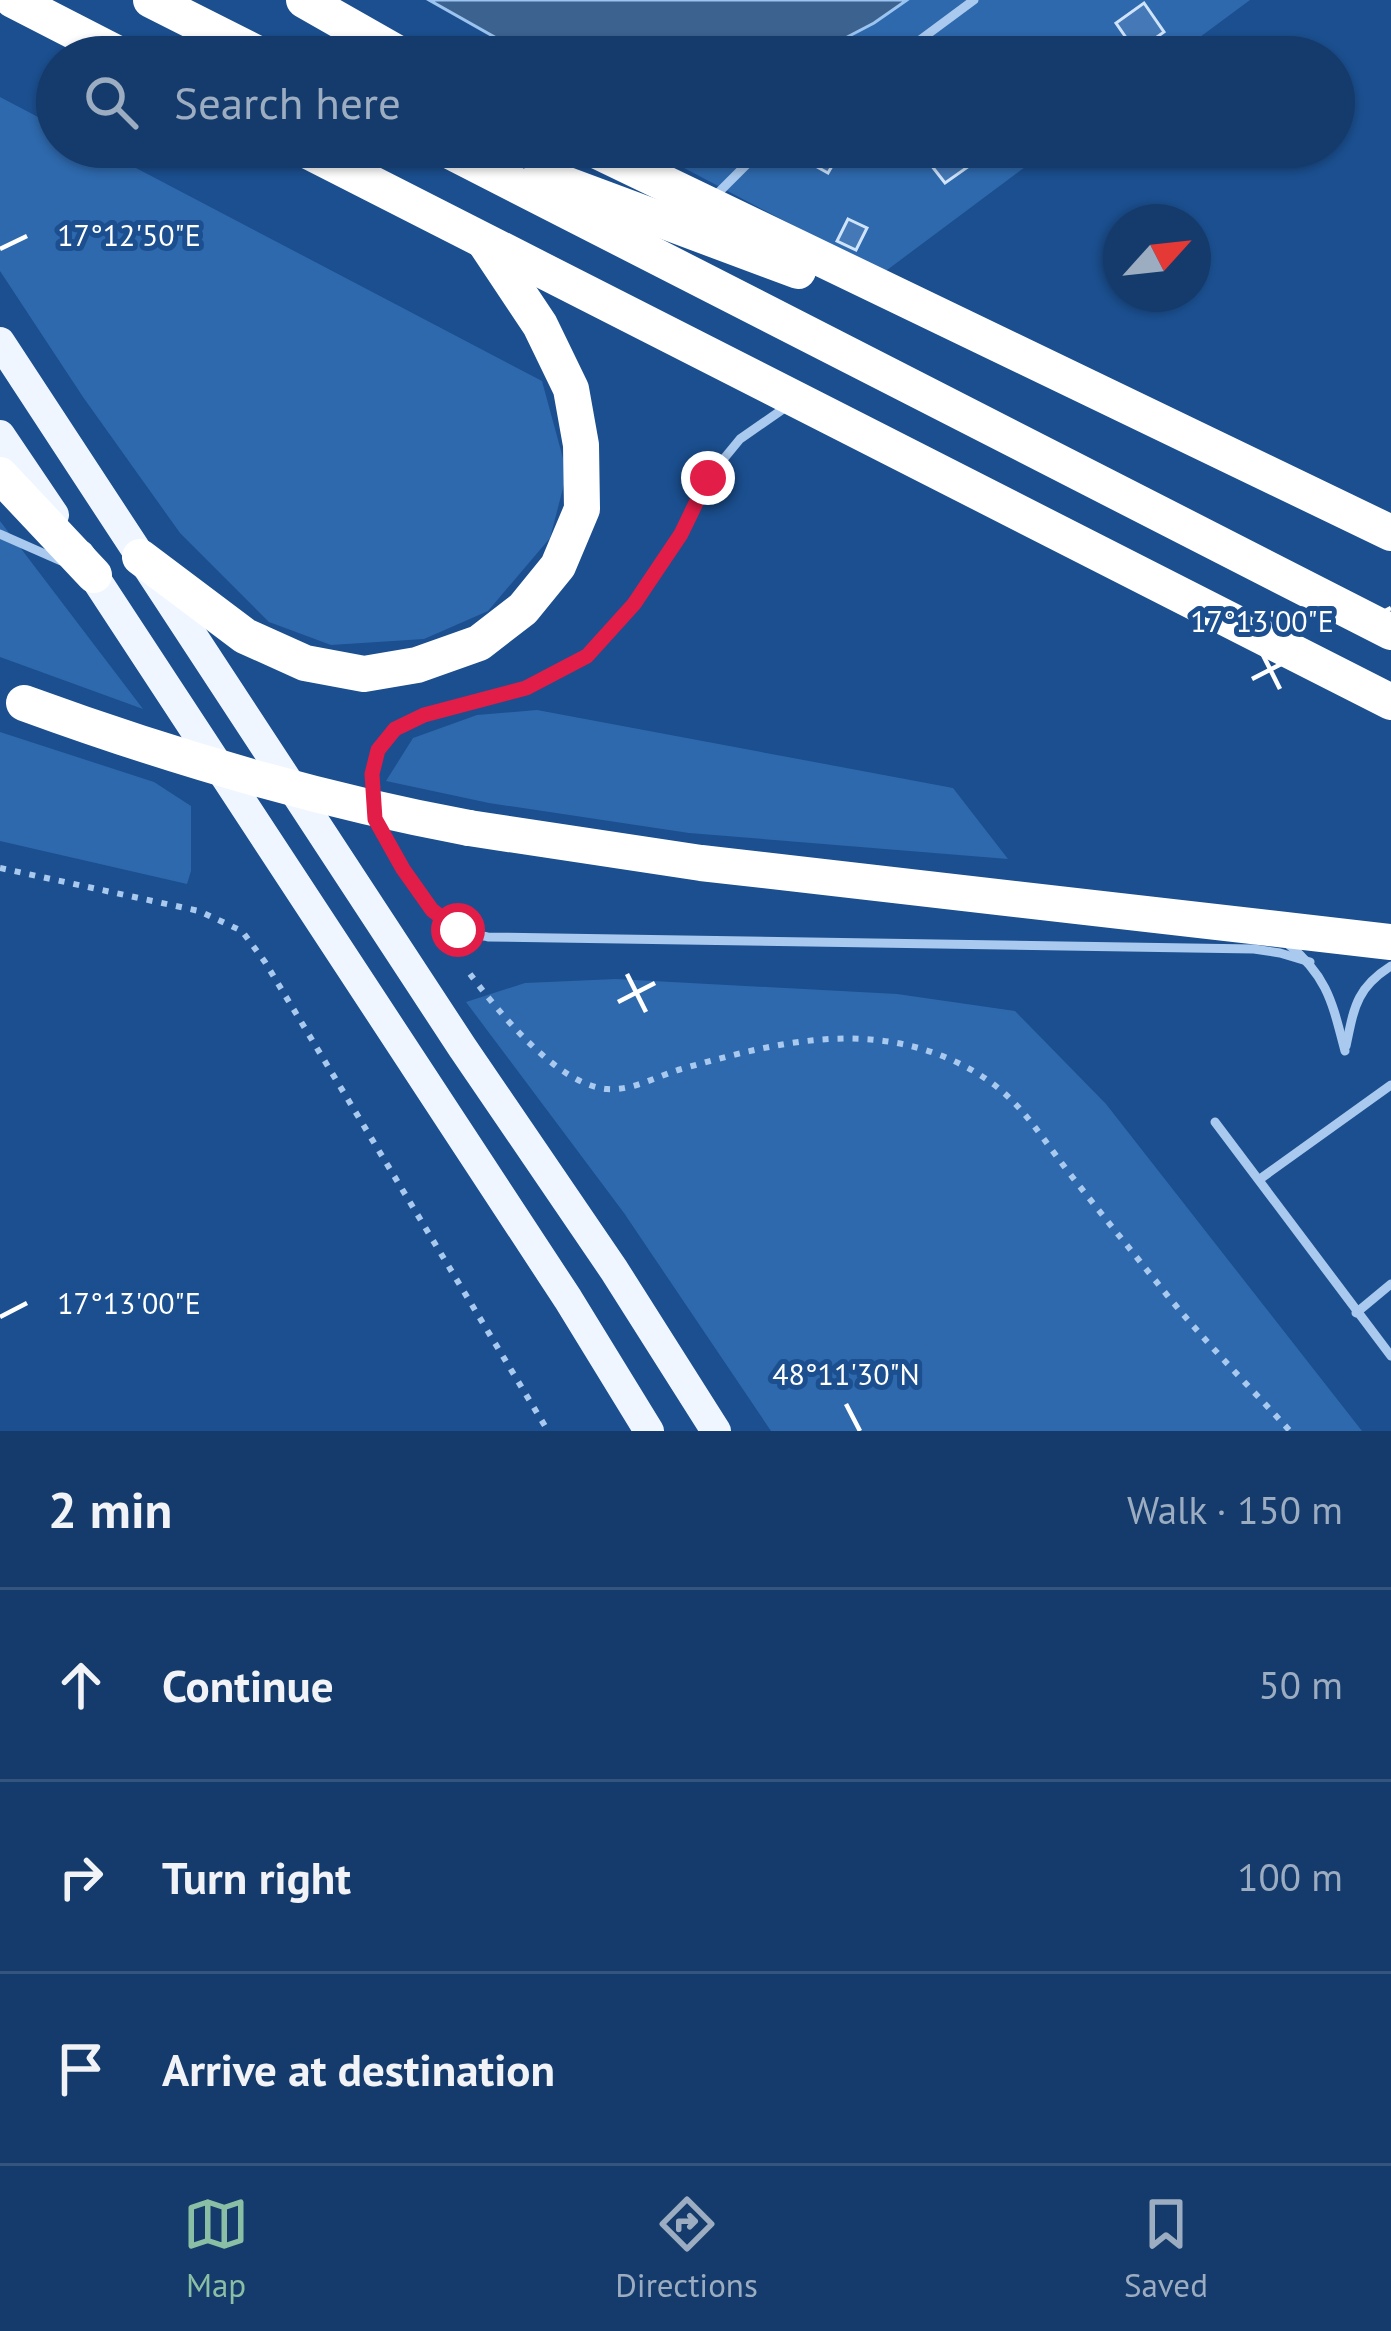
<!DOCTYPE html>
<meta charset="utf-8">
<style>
:root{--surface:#143b6b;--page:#214673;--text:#f1f3f6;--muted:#9dadc1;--line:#33557e;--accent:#8abfa5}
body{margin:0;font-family:"PT Sans",sans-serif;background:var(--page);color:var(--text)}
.compass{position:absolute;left:1103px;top:204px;width:108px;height:108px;border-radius:50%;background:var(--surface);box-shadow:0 3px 9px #0004;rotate:63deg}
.stop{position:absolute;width:36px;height:36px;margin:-27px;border:9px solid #e11d48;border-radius:50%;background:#fff}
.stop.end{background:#e11d48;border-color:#fff;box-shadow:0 3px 12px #0008}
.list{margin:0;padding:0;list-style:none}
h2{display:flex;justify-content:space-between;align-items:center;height:156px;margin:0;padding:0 48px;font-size:51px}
h2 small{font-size:39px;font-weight:400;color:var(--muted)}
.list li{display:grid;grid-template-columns:78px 1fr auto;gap:36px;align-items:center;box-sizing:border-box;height:192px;padding:0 48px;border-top:3px solid var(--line)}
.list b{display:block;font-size:45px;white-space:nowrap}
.list em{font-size:39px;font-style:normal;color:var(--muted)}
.icon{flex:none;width:66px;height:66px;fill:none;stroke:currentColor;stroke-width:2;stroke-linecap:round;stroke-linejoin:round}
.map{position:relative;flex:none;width:1391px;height:1431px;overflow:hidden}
.search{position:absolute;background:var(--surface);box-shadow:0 3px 9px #0004;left:36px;right:36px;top:36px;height:132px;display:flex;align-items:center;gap:30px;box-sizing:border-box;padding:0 42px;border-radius:66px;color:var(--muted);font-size:45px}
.sheet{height:732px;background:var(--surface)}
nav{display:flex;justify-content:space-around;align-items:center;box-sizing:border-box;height:168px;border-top:3px solid var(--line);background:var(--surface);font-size:33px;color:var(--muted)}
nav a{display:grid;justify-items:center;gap:6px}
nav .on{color:var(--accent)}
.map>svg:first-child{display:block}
.green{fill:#2e69ad}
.water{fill:#3c6290;stroke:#9cc4f0;stroke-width:3}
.building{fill:#4478b7;stroke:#cfe3fa;stroke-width:3}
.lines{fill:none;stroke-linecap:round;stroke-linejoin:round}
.path{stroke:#a9c9ee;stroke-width:6;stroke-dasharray:6 9;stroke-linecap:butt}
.lane{stroke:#a9c9ee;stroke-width:9}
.primary{stroke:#f0f6ff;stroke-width:30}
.highway{stroke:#fff;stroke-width:36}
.highway-bridge{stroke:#fff;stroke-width:36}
.route{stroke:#e11d48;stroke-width:15}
.ticks{fill:none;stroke:#fff;stroke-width:4.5}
.ticks-label{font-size:30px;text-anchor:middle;fill:#fff;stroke:#1b4f8f;stroke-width:10;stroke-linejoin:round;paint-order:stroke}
</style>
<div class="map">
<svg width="1391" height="1431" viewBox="0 0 1391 1431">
<rect width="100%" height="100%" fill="#1b4f8f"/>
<!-- green -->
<g class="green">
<path d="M907 0H1250L1173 57H809L874 23Z"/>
<path d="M0 97 57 127V147H96L542 381 567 473 550 538 488 611 424 639 331 645 269 622 180 533 83 397 0 271Z"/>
<path d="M682 147H1052L883 273 669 160Z"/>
<path d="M0 521 143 709 0 657Z"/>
<path d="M537 710 953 788 1008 859 689 833 489 803 386 781 413 738 477 715Z"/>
<path d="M0 732 154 782 191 806V871L187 884 0 841Z"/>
<path d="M616 979 897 994 1015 1011 1106 1104 1362 1431H771L624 1213 466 1002 525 983Z"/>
</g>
<!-- water -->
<path class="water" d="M429 0H907L874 23 809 57H530Z"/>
<!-- building -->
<g class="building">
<path d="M1144 3 1164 32 1136 52 1116 23Z"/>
<path d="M807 147H843L828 173 801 158Z"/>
<path d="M937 147H960L972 164 945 183 924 156Z"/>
<path d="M848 219 867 228 856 250 837 241Z"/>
</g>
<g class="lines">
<!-- path -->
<g class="path">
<path d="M0 868 199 911 242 931 265 962 548 1431"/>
<path d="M470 974C498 1011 557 1085 607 1089 631 1091 656 1077 678 1070 770 1044 862 1019 954 1061 1015 1089 1031 1124 1070 1174 1102 1215 1135 1255 1167 1295 1206 1343 1249 1386 1290 1431"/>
</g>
<!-- lane -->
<g class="lane">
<path d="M897 57 974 0"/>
<path d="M719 192 752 159 769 147"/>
<path d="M0 534 61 561"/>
<path d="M374 800 372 774 378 750 395 729 424 715 526 688 587 656 634 603 681 534 708 478 740 439 786 407"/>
<path d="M375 817C390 851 424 917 460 931 469 934 480 935 488 937L1254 949 1280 953 1310 962"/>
<path d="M1287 943C1328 977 1332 1002 1345 1051"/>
<path d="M1346 1046C1354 1008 1356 988 1391 966"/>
<path d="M1215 1122 1391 1356"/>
<path d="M1260 1179 1391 1085"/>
<path d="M1356 1313 1391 1284"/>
</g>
<!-- primary -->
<g class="primary">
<path d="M0 342 462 1047 614 1270 716 1431"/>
<path d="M0 435 54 515"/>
<path d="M80 555 568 1299 649 1431"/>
</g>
<!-- highway -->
<g class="highway">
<path d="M13 0 124 57"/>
<path d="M151 0 264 57"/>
<path d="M304 0 404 57"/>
<path d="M300 147 1391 702"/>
<path d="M442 147 1391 632"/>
<path d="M589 147 1391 533"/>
<path d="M541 175 798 271"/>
<path d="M0 475 94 575"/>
<path d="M140 557 245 636 305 663 364 674 417 665 479 643 523 609 558 566 582 509 581 445 571 389 540 325 486 244"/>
<path d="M469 828 701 863 1391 942"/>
</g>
<!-- highway-bridge -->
<path class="highway-bridge" d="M24 703C169 756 317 800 469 828"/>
</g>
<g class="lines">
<!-- route -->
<path class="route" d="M458 930 432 910 403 869 375 819 372 774 378 750 395 729 424 715 526 688 587 656 634 604 681 534 708 478"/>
</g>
<!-- ticks -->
<path class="ticks" d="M0 249 27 236M1364 622 1391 608M1261 651 1280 689M1252 679 1289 660M627 974 646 1012M618 1002 655 983M0 1317 27 1303M846 1404 860 1431"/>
<g class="ticks-label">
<text x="129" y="246">17°12'50"E</text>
<text x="1262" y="632">17°13'00"E</text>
<text x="129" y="1314">17°13'00"E</text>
<text x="846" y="1385">48°11'30"N</text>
</g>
</svg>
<svg class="compass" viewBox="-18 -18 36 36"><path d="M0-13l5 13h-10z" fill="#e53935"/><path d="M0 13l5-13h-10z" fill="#9dadc1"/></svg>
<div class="stop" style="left:458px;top:930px"></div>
<div class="stop end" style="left:708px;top:478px"></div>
<div class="search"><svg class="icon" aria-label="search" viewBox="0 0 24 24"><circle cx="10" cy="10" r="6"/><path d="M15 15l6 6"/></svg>Search here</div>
</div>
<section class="sheet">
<h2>2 min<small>Walk · 150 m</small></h2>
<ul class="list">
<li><svg class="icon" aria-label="ahead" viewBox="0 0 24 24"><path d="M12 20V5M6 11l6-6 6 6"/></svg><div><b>Continue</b></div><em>50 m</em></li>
<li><svg class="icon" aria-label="right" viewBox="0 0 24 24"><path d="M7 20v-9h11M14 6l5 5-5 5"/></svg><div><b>Turn right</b></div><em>100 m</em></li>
<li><svg class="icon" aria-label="arrive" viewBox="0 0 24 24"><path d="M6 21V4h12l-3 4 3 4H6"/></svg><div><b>Arrive at destination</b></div></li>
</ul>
</section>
<nav>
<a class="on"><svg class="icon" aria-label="map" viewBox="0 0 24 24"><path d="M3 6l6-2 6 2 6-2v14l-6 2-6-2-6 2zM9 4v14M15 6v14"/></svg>Map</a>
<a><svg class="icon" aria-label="directions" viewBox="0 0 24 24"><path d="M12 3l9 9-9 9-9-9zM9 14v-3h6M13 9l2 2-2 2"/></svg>Directions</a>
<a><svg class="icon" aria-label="saved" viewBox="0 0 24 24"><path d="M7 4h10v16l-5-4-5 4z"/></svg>Saved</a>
</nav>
